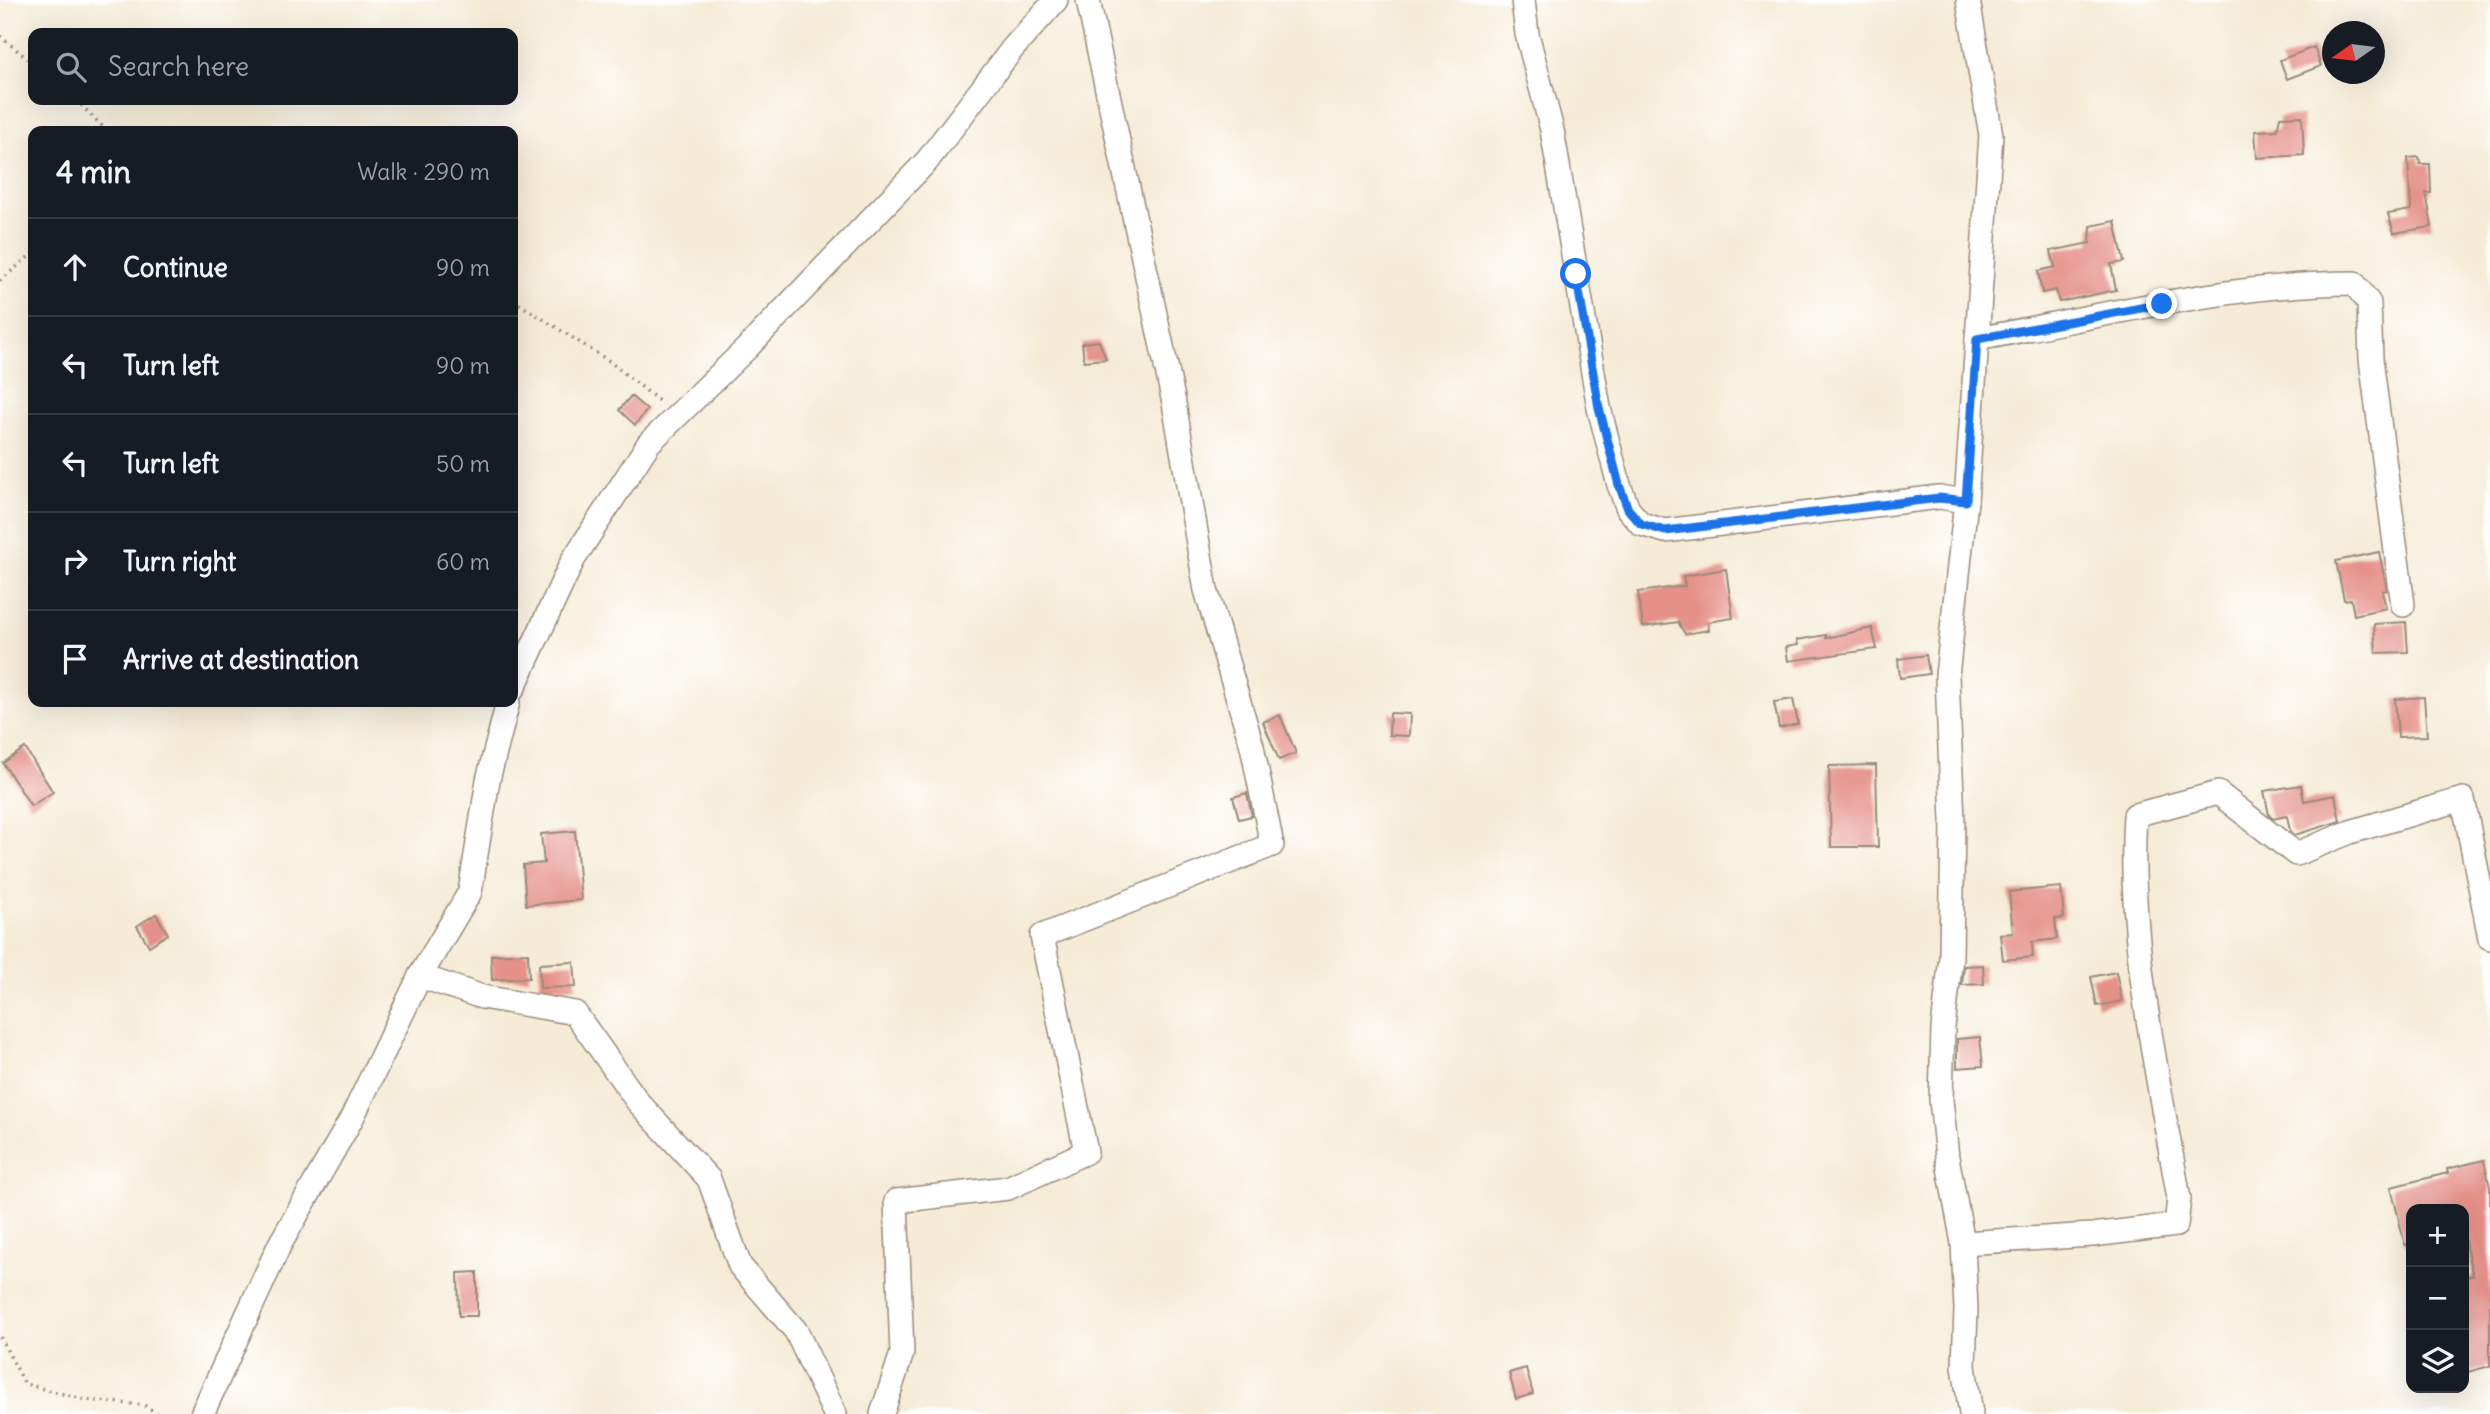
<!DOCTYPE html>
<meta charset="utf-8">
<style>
:root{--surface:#171b24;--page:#20242c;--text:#f1f3f6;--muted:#9ea1a6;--line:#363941}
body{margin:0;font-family:Delius,sans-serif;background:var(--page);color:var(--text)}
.controls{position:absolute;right:21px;bottom:21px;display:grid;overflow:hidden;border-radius:14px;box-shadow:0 7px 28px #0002}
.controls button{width:63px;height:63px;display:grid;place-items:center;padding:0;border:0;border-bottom:2px solid var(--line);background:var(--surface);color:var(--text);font:35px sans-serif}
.compass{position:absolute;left:2322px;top:21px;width:63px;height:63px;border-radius:50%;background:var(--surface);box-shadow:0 7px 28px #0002;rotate:256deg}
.stop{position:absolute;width:21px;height:21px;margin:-16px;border:5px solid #1a73e8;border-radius:50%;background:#fff}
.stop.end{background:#1a73e8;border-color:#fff;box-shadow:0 2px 7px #0008}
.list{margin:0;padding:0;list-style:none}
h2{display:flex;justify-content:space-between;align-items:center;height:91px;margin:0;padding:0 28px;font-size:30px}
h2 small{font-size:23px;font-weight:400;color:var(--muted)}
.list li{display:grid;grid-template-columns:46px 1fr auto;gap:21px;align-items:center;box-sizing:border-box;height:98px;padding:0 28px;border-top:2px solid var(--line)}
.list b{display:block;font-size:26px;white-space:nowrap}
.list em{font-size:23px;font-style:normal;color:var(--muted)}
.icon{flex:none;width:38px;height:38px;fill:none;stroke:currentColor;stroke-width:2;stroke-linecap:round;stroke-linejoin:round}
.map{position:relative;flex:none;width:2490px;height:1414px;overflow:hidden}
.search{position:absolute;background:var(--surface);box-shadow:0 7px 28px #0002;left:28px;top:28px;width:490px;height:77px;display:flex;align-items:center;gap:18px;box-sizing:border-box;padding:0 24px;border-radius:14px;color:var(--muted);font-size:26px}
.panel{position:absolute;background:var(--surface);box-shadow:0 7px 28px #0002;left:28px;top:126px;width:490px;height:581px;border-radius:14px}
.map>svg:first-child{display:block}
.building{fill:#e59088}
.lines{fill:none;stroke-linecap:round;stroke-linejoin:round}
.street-casing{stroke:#988a7a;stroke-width:26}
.path{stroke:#988a7a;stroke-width:3.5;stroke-dasharray:2 5;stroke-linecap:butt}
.street{stroke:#fff;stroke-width:23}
.route{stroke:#1a73e8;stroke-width:9}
</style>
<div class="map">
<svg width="2490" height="1414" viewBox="0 0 2490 1414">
<rect width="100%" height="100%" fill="#fff"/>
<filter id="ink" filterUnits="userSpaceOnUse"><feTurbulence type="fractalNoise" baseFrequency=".0143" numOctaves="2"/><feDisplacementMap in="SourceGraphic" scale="14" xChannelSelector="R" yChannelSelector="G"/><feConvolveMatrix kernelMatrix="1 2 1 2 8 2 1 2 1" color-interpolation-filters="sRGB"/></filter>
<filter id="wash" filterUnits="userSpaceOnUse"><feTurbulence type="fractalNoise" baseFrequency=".00686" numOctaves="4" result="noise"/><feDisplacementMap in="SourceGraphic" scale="28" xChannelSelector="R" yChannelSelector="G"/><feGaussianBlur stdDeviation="1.57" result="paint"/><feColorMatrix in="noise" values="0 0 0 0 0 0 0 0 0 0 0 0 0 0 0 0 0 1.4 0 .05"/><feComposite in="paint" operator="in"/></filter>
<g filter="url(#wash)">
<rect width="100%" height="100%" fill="#f5ebd6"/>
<g id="blocks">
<!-- building -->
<g class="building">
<path d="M2314 47 2321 66 2287 79 2280 60Z"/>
<path d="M2302 116 2304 155 2257 158 2255 131 2277 130 2280 117Z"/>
<path d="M2419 157 2420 164H2430L2431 193H2426L2432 227 2394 233 2388 214 2411 210 2408 158Z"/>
<path d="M2115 221 2124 262 2111 264 2116 290 2059 302 2056 290 2042 293 2038 271 2055 267 2051 251 2090 243 2091 226Z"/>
<path d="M1099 341 1106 359 1084 361 1082 343Z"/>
<path d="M631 396 647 410 635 425 619 410Z"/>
<path d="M2379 552 2387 590 2382 591 2386 608 2354 615 2351 599 2344 600 2336 561Z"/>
<path d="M1726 569 1733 618 1708 622 1709 630 1685 634 1678 622 1643 627 1638 592 1685 586 1683 576Z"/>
<path d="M2406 622 2408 652 2376 653 2374 624Z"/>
<path d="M1872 628 1877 649 1788 661 1786 647 1798 645 1797 640 1826 635V638Z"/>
<path d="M1926 655 1929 674 1900 678 1898 659Z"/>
<path d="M2424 697 2427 736 2398 737 2395 699Z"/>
<path d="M1793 699 1798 724 1779 728 1774 702Z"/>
<path d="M1390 713 1410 714 1409 736 1389 735Z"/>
<path d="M1280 715 1296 753 1279 760 1263 722Z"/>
<path d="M25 748 53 792 31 806 3 763Z"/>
<path d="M1876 765 1878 847H1831L1829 766Z"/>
<path d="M2301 785 2304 801 2335 795 2340 821 2295 835 2290 831 2287 816 2273 819 2269 815 2264 791Z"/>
<path d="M1247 793 1252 816 1239 819 1233 797Z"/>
<path d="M575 831 581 900 526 905 523 865 544 863 541 834Z"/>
<path d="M2061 887 2064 918 2055 919 2057 939 2032 942 2033 957 2003 960 2000 934 2013 933 2009 892Z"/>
<path d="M156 914 168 934 149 946 137 926Z"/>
<path d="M528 953 529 978 492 980 491 955Z"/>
<path d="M574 962 576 987 540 988 539 964Z"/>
<path d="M1983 965 1984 984 1962 985 1964 966Z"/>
<path d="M2116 972 2122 1001 2097 1006 2091 977Z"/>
<path d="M1980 1037 1983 1066 1957 1068V1039Z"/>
<path d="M2484 1160 2490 1187V1366L2464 1373V1277L2473 1276 2464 1238V1209H2411V1244L2405 1245 2391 1187 2448 1173 2447 1169Z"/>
<path d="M477 1272V1316H459L458 1273Z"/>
<path d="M1526 1368 1533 1394 1516 1399 1509 1373Z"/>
</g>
</g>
</g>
<g filter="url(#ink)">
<use href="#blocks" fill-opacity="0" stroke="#988a7a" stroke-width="2"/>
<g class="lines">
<defs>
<g id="street">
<path d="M1523 0 1527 34 1552 130 1599 408 1619 485 1628 509 1641 524 1665 531 1939 497 1966 501"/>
<path d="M1968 0 1991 135 1966 501 1947 676 1953 821 1951 957 1943 1028 1941 1100 1947 1157 1963 1243 1966 1309 1964 1366 1971 1414"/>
<path d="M1977 339C2101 316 2228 284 2354 283L2369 303 2371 359 2403 605"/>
<path d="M513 689 573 560 649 443 747 348 927 161 1013 48 1056 0"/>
<path d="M420 976 482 997 575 1013 638 1102 709 1179 740 1266 796 1331 835 1414"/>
<path d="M1963 1243 2092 1235 2176 1225 2179 1199C2158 1073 2127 943 2135 815L2218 793 2296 854 2350 832 2463 799 2490 938"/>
<path d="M202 1414 280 1244 352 1118 420 976 470 892 488 780 508 702"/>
<path d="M882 1414 902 1353 896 1201 1008 1188 1086 1152 1042 936 1272 845 1252 746 1206 590 1174 403 1088 0"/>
</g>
</defs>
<!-- street casing -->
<use href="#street" class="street-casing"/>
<!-- path -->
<g class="path">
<path d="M0 36 33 63"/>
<path d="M76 100 107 131"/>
<path d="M0 281 33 253"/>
<path d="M513 300 609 361 659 401"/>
<path d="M0 1337 25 1384 87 1400 144 1405 158 1414"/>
</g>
<!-- street -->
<use href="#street" class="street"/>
</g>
</g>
<g class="lines" filter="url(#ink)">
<!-- route -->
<path class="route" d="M1576 274 1599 408 1619 485 1628 509 1641 524 1665 531 1939 498 1966 501 1977 339 2162 304"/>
</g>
</svg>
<div class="controls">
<button>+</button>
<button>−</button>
<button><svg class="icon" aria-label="layers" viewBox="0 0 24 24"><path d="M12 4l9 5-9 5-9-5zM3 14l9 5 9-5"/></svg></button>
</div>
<svg class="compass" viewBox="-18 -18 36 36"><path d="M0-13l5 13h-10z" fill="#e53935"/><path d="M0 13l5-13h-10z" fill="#9ea1a6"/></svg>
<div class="stop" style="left:1576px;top:274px"></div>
<div class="stop end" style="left:2162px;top:304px"></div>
<div class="search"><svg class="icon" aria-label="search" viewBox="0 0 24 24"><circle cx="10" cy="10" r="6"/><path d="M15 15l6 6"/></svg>Search here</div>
<section class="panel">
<h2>4 min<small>Walk · 290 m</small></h2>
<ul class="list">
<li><svg class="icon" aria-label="ahead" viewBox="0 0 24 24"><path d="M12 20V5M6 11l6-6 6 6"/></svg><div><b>Continue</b></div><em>90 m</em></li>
<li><svg class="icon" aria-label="left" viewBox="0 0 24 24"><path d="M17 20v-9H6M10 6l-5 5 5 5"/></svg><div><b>Turn left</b></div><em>90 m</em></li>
<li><svg class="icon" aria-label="left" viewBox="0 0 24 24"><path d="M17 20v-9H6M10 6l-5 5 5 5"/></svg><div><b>Turn left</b></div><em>50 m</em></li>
<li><svg class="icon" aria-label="right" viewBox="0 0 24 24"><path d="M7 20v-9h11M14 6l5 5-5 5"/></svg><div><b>Turn right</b></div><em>60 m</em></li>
<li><svg class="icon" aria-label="arrive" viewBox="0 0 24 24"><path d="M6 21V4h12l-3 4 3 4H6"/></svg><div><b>Arrive at destination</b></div></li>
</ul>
</section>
</div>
